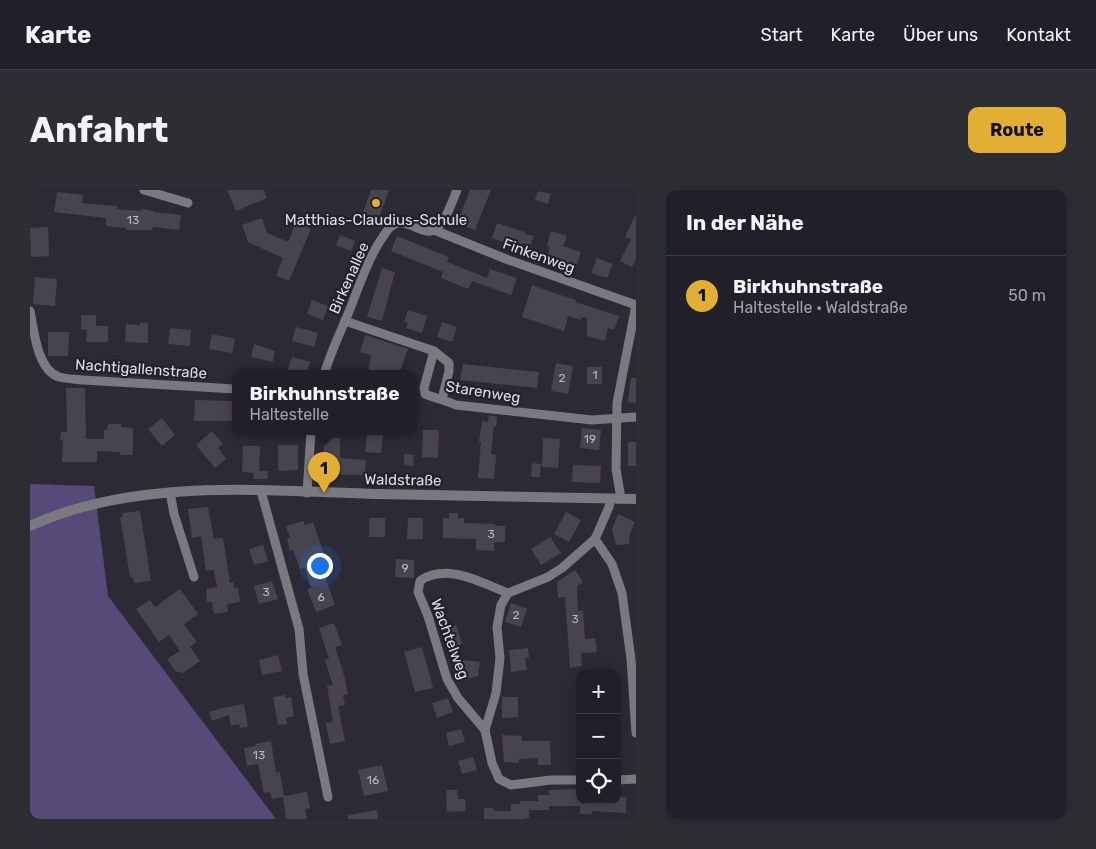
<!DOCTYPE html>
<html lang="de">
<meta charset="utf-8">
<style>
:root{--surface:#212028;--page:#2d2d34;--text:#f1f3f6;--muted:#a2a3a8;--line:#3e3e45;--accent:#e2ae34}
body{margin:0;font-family:Rubik,sans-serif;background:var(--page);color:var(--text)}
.controls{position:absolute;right:15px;bottom:15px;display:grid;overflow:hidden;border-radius:10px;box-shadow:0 2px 12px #0003}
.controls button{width:45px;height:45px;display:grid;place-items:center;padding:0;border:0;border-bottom:1px solid var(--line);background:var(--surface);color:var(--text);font:25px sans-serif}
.you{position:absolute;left:289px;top:375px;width:18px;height:18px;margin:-12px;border:4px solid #fff;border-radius:50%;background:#1a73e8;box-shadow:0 0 0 8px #1a73e833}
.badge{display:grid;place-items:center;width:32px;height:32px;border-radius:50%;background:var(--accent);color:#111;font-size:16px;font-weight:700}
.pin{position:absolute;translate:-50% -41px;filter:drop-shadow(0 1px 2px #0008)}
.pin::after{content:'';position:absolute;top:26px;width:18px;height:15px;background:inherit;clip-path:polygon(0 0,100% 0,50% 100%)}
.popup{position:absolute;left:202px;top:180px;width:185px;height:65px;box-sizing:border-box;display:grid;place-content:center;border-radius:10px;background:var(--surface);filter:drop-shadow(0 1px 4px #0005);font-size:16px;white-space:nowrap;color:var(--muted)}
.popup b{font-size:19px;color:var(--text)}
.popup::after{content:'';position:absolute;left:50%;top:100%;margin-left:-10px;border:10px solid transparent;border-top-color:var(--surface)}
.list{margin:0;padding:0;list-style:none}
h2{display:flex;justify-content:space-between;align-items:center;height:65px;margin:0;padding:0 20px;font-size:21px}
h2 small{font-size:16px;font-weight:400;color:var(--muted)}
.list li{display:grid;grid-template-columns:32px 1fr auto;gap:15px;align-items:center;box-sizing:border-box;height:80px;padding:0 20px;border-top:1px solid var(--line)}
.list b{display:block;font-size:19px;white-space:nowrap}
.list p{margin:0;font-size:16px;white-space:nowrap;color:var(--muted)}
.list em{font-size:16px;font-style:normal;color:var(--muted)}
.icon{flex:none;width:28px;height:28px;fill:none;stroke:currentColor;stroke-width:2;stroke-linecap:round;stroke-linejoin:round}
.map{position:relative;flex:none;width:606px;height:629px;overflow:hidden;border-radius:10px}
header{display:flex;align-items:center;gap:30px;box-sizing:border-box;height:70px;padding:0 25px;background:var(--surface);border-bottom:1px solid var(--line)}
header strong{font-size:24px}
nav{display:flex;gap:28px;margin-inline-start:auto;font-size:18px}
.intro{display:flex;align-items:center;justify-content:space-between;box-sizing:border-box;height:120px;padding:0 30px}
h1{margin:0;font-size:35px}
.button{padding:12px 22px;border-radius:10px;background:var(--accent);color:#111;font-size:18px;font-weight:700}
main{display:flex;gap:30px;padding:0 30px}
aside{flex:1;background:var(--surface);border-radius:10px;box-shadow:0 2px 12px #0003}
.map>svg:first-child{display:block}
.forest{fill:#554a78}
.building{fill:#474450}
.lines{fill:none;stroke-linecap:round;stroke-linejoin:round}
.minor{stroke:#7a797f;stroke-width:9}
.tertiary{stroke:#7a797f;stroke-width:10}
.poi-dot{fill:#e2ae34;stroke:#23212b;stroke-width:2}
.labels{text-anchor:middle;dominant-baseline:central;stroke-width:4.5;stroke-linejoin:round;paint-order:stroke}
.number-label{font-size:12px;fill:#b9b8c0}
.poi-label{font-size:15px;fill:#dfdee5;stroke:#23212b}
.street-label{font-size:15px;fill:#dfdee5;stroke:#23212b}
</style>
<header>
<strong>Karte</strong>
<nav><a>Start</a><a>Karte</a><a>Über uns</a><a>Kontakt</a></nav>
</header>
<div class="intro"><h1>Anfahrt</h1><a class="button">Route</a></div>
<main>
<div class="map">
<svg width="606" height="629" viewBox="0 0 606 629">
<rect width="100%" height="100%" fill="#2c2a35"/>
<!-- forest -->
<path class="forest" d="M0 294 64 296 78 406 246 629H0Z"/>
<!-- building -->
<g class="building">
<path d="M197 0H234L237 8 206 21Z"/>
<path d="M341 0H359L348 31 332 25Z"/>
<path d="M440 0H461L445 40 427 33Z"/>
<path d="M508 1 521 4 518 14 505 10Z"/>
<path d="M27 2 53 5 52 13 87 16V19L111 21V19L124 21V22L151 25 149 40 123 37 122 40H96V38L76 36V28L24 22Z"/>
<path d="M606 24V69L602 77 590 71 601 49 595 47Z"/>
<path d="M232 28 237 43 258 52 266 32 281 39 259 91 246 86 253 68 218 52 212 35Z"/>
<path d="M467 33 495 42V44L504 46 500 56 492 53 490 58 462 48Z"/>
<path d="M18 37 19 66 1 67 0 38Z"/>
<path d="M521 41 537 46 533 56 551 62 546 77 517 68 520 57 517 56Z"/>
<path d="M310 45 325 51 321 61 306 55Z"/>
<path d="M367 46 419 67 417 72 457 88 460 79 487 88 481 105 442 91 438 99 411 88 413 82 361 61Z"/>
<path d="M567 68 583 74 577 88 561 83Z"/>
<path d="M352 78 365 82 352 131 337 127Z"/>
<path d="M5 87 27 89 25 116 3 114Z"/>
<path d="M502 95 527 104 546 110 545 112 589 126 584 140 578 138 575 151 557 146V128L551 127V130L538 126 534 141 492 127Z"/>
<path d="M282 110 298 116 293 130 277 124Z"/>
<path d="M378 120 397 126 392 143 376 138 378 133 374 131Z"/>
<path d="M51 125H66V136H78V152H56L57 140 51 139Z"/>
<path d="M110 132 118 133V153L95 152 96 134 110 135Z"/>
<path d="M412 132 427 137 422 152 407 147Z"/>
<path d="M266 137 288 143 284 157 262 151Z"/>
<path d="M140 138 161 140 160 156 138 154Z"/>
<path d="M18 142H39L38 166H18Z"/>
<path d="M182 144 205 149 202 163 179 159Z"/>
<path d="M335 145 378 159 369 184H338L341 165 330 162Z"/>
<path d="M224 154 245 161 243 172 221 167Z"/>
<path d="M262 167 280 172 276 184H265L257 182Z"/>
<path d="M526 173 543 176 538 204 521 201Z"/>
<path d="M433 174 509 182 507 198 430 190Z"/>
<rect x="557" y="177" width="15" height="17"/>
<path d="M601 188H606V213L598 212Z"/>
<path d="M36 198H55L56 249H74V240H77L78 234H91V237L103 238V265H90V262L67 261V272H32L33 251 30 250 31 242H37Z"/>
<path d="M165 210 205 211V231H164Z"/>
<path d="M459 225 467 227 466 237 464 236 461 264 466 265 464 289 448 288 451 252H449L452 231 458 232Z"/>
<path d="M132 228 145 245 132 256 118 239Z"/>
<path d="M552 238 571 240 569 260 550 258Z"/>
<path d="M393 240H409L408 268 392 267Z"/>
<path d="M182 241 193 254 188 258 196 269 185 278 166 255Z"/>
<path d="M337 242H353L351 263 335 262Z"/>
<path d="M295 248H310V268L336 270 335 285 291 284Z"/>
<path d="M513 248 530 249 528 278 512 277Z"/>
<rect x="598" y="252" width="8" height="24"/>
<path d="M248 255H268V280L248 281Z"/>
<path d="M213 256H230L229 281H238L237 289H223L224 283 212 282Z"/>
<path d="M374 264 384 265 383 276 374 275Z"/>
<path d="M502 273 511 274 510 287H501Z"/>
<path d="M543 275 571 276 570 293 542 292Z"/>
<path d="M178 317 184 349 193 348 200 393 204 392V398L208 397 210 412 197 414 198 422 184 424 182 412H177L176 399 187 397 184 380 176 381 171 346 162 348 158 319Z"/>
<path d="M110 321 121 391 104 393 103 387H100L90 327H93L92 323Z"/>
<path d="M536 322 551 330 539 352 524 344Z"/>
<path d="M419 323H428V328H434V333L465 334V336H475V352H464V361L446 360V349L413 348V328H419Z"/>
<path d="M588 324 605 332 599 346 600 354 586 355 582 339Z"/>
<rect x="339" y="328" width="16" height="19"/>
<path d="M378 328H393V349H377Z"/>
<path d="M273 331 275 335 283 332 297 372 292 373 296 383 294 384 305 415 286 422 277 399 281 398 275 378 270 379 263 360 260 361 257 349 260 348 256 336Z"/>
<path d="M520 347 531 363 511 375 501 359Z"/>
<path d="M233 355 238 371 224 375 219 359Z"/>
<path d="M366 369 384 370V388L365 387Z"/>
<path d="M545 380 553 392 547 396 548 421 553 420 555 449 565 448 567 462 551 463 552 476 540 478 535 407 528 408 527 392Z"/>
<path d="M242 391 248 409 229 414 224 396Z"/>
<path d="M150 399 168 424 154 434 167 452 160 457 170 471 153 483 145 481 137 469 150 461 139 445 129 452 106 419 120 410 125 417Z"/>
<path d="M481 413 497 419 491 437 475 432Z"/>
<path d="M304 433 312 455 305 457 314 485 318 504 313 505 315 515 308 516 315 551 300 554 296 533 303 532 297 496 303 495 295 470 299 469 289 438Z"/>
<path d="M426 435 432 454 418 459 412 439Z"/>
<path d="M392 457 403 498 385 502 374 462Z"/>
<path d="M498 458 499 468H495L497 480 481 482 479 460Z"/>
<path d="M248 465 252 481 232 485 229 470Z"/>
<path d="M425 469 450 472 448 486 435 490 426 489 427 481H423Z"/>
<path d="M255 505V508L261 507 264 526 256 528 257 534 248 535 243 507Z"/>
<path d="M472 507H488V527L472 528Z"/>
<path d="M418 508 423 522 407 528 402 513Z"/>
<path d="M214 514 218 537 210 538 209 534 201 536 199 525 182 531 179 522 192 518Z"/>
<path d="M431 539 435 552 419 556 416 543Z"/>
<path d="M472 545 492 546V551H520L521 575H508V568L489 569V573L474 572Z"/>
<path d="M241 551 246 583 250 582 254 606 277 602 280 618 275 619 277 629H256L253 607 242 609 240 602 234 603 228 574 217 576 214 558 226 556 225 554Z"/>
<path d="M443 567 447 580 432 584 428 571Z"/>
<path d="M352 575 358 601 334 606 328 580Z"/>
<path d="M550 599V616H519V620H499V628L492 629H454V618H464V621H481V614H490V611H508V605H519V600Z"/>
<path d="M416 600H427L428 609H435L436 621 417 622Z"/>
<path d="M587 606 596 607V623L562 621V624H550V610H587Z"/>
<path d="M347 620 348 629H318V625Z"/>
</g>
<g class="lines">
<!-- minor -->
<g class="minor">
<path d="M114 0 158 13"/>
<path d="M404 40 476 69 606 115"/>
<path d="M0 121C4 140 7 180 29 187 37 189 45 189 53 190L205 199"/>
<path d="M315 131 404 161 394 198 395 204C405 208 415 210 426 215L562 230 606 227"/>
<path d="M404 161 419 173V181L412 209"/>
<path d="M294 184C300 166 307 149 315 131 327 104 334 76 350 51 354 46 357 39 362 36 377 24 395 51 408 37 417 28 422 12 427 0"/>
<path d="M231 301 269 439 273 484 298 607"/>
<path d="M140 302 144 324 164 387"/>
<path d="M277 303 281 242"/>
<path d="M581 309 579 317 565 349 582 374 592 403 601 469 606 543"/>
<path d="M591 309 586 279 587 213 606 115"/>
<path d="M455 540 428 508 417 489 398 426 388 402 390 391C417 372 451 393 478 403"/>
<path d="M550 590H521L481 595 469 589 462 573 455 540 466 503 470 468 467 437 471 415 478 403 518 387 532 378 565 349"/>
<path d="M587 590 606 589"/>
</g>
<!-- tertiary -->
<path class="tertiary" d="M0 336C106 287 234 301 348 304 434 306 520 307 606 309"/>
</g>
<!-- markers -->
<circle class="poi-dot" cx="346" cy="13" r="5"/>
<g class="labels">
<!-- number labels -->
<g class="number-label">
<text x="103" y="30">13</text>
<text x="565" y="185">1</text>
<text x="532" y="188">2</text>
<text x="560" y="249">19</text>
<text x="461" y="344">3</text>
<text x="375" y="378">9</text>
<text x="236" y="402">3</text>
<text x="291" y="407">6</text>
<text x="486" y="425">2</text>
<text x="545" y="429">3</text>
<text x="229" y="565">13</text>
<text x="343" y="590">16</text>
</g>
<!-- poi labels -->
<g class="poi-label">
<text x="346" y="30">Matthias-Claudius-Schule</text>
</g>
<!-- street labels -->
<g class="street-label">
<text transform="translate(509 66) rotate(20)">Finkenweg</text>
<text transform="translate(319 88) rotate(-66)">Birkenallee</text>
<text transform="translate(111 179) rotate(4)">Nachtigallenstraße</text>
<text transform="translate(453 202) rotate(9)">Starenweg</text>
<text transform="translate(373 290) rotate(1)">Waldstraße</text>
<text transform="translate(420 449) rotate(70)">Wachtelweg</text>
</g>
</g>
</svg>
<div class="controls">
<button>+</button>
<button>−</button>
<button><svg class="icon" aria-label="locate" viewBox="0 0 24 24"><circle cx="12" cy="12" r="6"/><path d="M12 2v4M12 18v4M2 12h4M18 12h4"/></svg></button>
</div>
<div class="you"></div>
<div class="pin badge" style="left:294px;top:303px">1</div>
<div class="popup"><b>Birkhuhnstraße</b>Haltestelle</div>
</div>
<aside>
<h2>In der Nähe<small></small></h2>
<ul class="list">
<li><span class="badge">1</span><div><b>Birkhuhnstraße</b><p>Haltestelle · Waldstraße</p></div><em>50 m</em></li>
</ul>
</aside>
</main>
